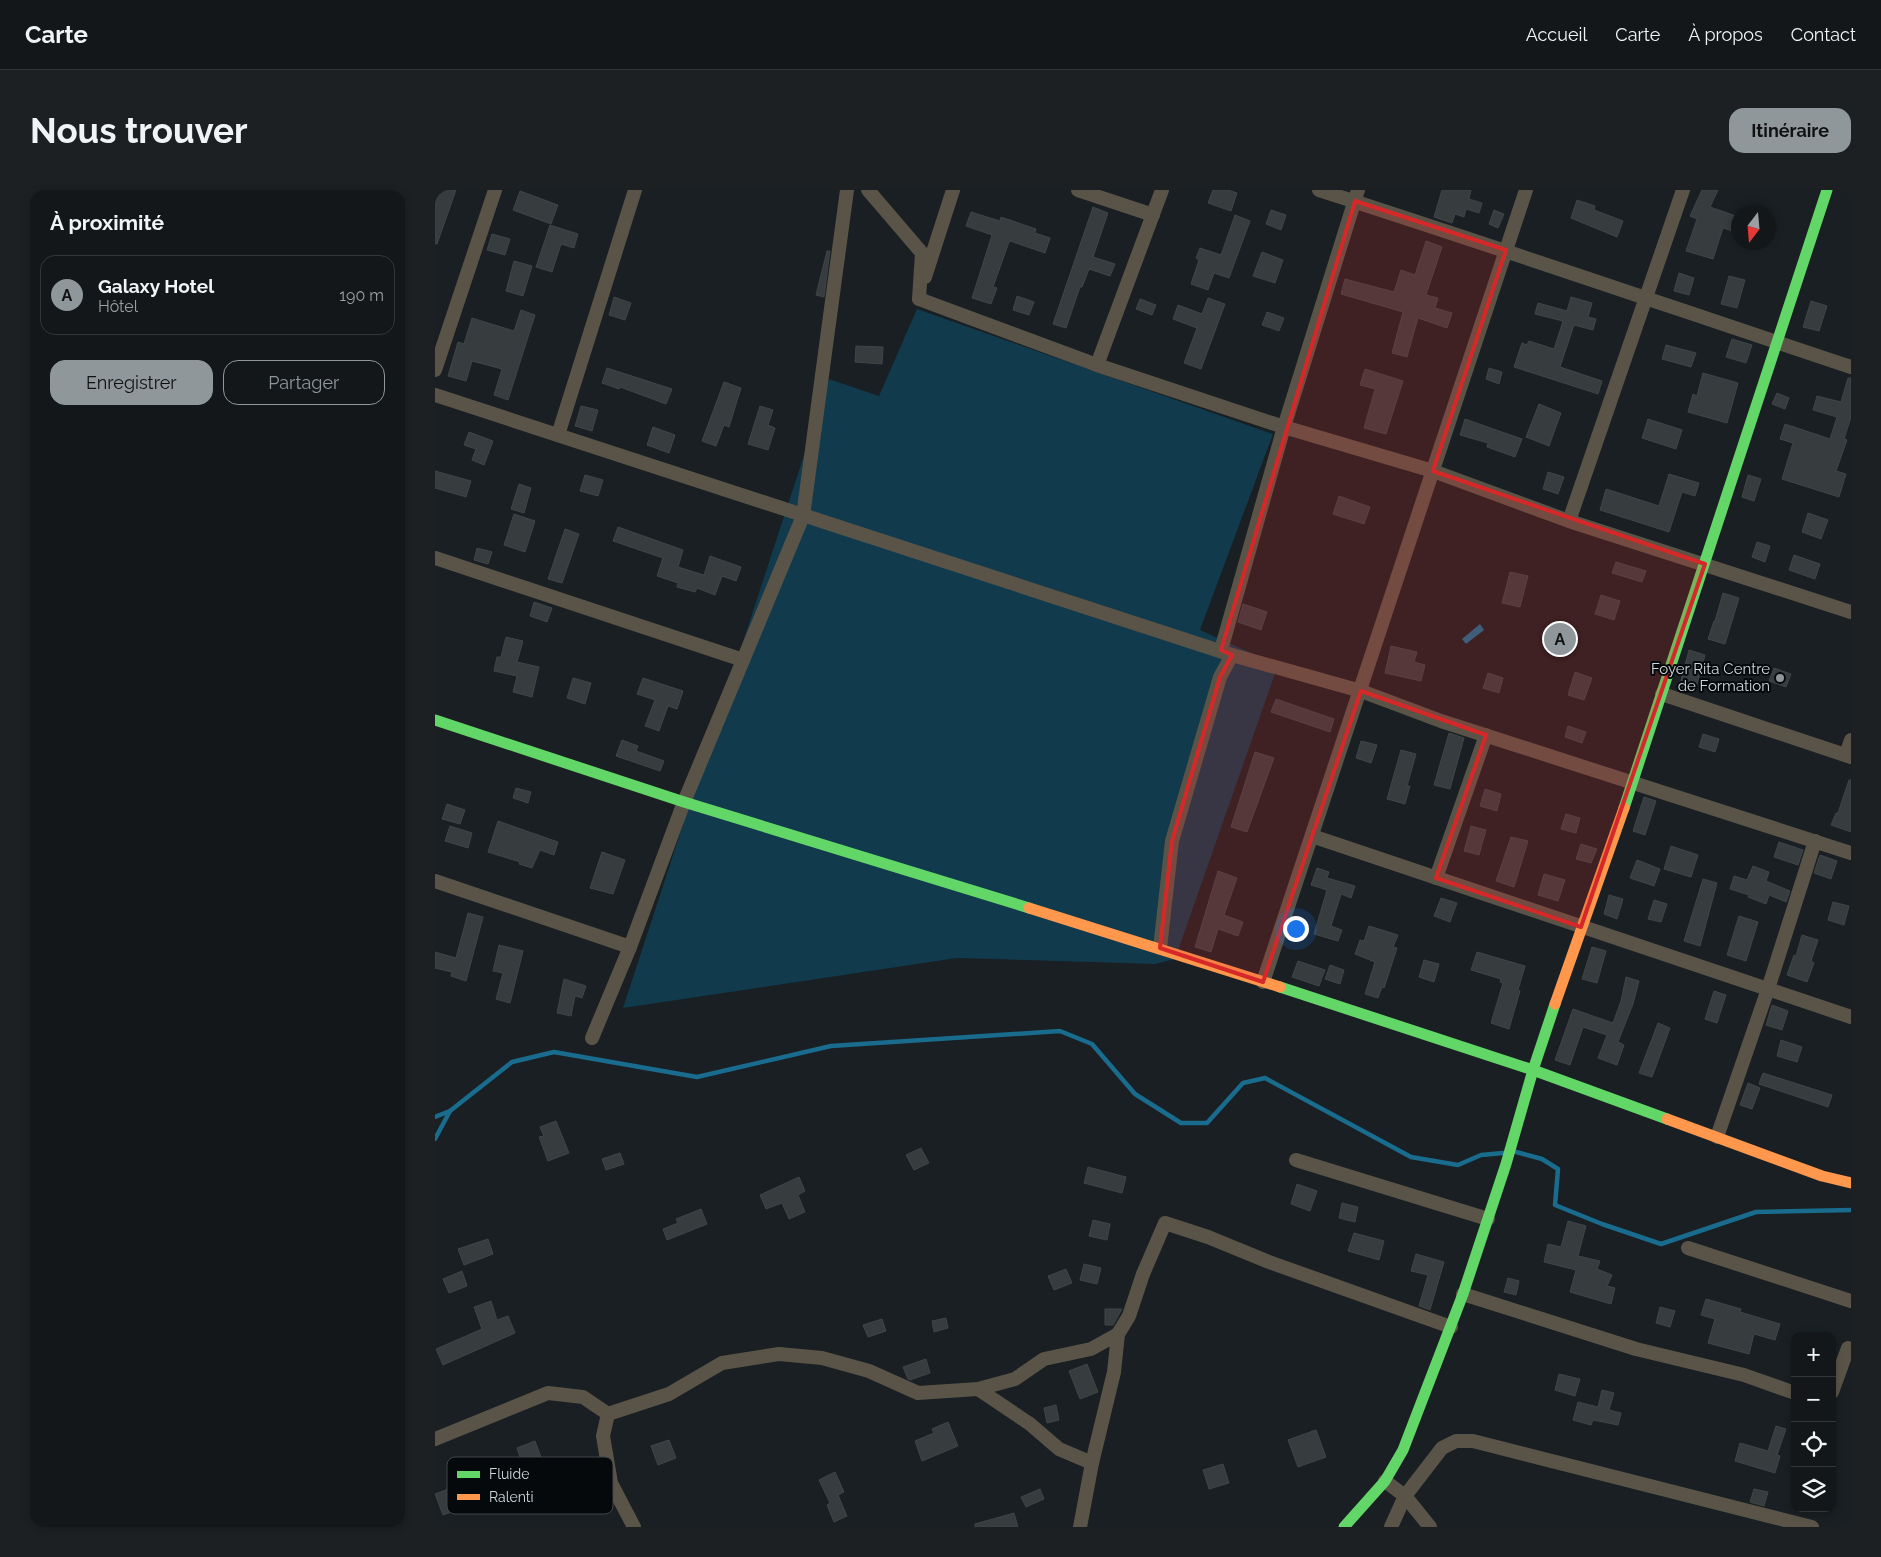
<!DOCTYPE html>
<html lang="fr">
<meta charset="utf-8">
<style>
:root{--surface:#13171a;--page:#1c2023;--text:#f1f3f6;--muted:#9d9fa2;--line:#323639;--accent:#90979b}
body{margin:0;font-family:Raleway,sans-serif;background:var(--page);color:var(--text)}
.controls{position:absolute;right:15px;bottom:15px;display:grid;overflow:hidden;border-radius:10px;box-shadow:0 2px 8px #0003}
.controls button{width:45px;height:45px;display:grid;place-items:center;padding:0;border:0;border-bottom:1px solid var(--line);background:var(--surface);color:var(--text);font:25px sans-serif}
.compass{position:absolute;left:1296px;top:15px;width:45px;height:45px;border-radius:50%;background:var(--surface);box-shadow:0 2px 8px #0003;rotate:196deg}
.you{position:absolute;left:860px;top:738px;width:18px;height:18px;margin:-12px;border:4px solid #fff;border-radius:50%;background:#1a73e8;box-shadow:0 0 0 8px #1a73e833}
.badge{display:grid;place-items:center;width:32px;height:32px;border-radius:50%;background:var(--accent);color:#111;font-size:16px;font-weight:700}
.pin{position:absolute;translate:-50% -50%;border:2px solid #fff;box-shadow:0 1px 5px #0006}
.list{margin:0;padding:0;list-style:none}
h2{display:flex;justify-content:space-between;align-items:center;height:65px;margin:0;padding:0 20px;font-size:21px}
h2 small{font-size:16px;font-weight:400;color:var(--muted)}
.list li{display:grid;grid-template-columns:32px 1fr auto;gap:15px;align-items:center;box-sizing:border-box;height:80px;margin:0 10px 10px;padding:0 10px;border:1px solid var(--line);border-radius:15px}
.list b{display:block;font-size:19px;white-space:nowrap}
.list p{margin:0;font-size:16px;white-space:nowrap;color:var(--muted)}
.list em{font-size:16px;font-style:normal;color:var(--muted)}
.actions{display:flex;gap:10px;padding:15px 20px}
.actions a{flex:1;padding:11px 0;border:1px solid var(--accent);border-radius:15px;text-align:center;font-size:18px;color:var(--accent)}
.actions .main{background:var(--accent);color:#111}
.icon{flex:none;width:28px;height:28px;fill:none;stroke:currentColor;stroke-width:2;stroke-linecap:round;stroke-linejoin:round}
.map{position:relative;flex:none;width:1416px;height:1337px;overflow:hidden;border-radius:15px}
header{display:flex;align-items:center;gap:30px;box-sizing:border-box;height:70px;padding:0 25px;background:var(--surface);border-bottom:1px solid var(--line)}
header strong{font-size:24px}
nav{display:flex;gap:28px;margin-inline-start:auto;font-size:18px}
.intro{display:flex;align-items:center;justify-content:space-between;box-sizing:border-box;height:120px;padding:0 30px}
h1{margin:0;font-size:35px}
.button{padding:12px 22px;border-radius:15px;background:var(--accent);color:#111;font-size:18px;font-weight:700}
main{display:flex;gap:30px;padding:0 30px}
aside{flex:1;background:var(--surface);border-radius:15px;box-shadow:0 2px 8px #0003}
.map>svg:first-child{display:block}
.green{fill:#113a4c}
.water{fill:#196c8e}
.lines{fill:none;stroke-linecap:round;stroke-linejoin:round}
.stream{stroke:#196c8e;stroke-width:4.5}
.building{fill:#373c3f;stroke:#404548}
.street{stroke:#5a5448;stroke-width:14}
.fast{stroke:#63d668;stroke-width:11}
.slow{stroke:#ff974d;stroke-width:11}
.marked{fill:#d62828;fill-opacity:0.2;stroke:#d62828;stroke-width:4;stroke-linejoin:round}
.poi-dot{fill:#90979b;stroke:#05090c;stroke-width:2}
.labels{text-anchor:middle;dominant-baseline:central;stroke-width:4;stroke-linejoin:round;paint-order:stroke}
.poi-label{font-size:15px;fill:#d0d8dc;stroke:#05090c;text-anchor:end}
.key{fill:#05090c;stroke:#42474a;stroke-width:1}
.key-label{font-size:14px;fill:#d0d8dc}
</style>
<header>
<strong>Carte</strong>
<nav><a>Accueil</a><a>Carte</a><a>À propos</a><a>Contact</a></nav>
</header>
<div class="intro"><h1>Nous trouver</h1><a class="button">Itinéraire</a></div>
<main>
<aside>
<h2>À proximité<small></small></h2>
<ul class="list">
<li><span class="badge">A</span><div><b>Galaxy Hotel</b><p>Hôtel</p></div><em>190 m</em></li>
</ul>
<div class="actions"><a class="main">Enregistrer</a><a>Partager</a></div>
</aside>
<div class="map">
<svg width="1416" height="1337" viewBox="0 0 1416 1337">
<rect width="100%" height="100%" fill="#191f22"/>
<!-- green -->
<path class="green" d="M482 119 838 244 765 440 843 475 740 769 720 774 522 768 188 818 394 189 444 206Z"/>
<!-- water -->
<path class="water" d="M1045 434 1049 440 1031 454 1027 449Z"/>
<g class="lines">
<!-- stream -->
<g class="stream">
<path d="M0 927 15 921"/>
<path d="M0 949 15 921 77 872 119 862 262 887 396 856 625 841 657 854 700 904 746 933H772L808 893 830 888 976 967 1023 975 1046 965 1068 963"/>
<path d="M1081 962 1107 969 1123 979 1120 1015 1167 1034 1226 1054 1321 1022 1416 1020"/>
</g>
</g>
<!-- building -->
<g class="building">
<path d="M3 0H21L2 54H0V9Z"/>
<path d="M778 0H793L802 3 796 21 773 13Z"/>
<path d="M1007 0H1036L1034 9 1047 13 1044 23 1031 19 1029 27 1020 24 1017 33 999 27Z"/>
<path d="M1267 0H1283L1275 17 1304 27V43L1288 38 1278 69 1251 61 1262 29 1255 26Z"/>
<path d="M85 1 123 15 116 34 78 20Z"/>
<path d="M1142 10 1160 16 1159 20 1188 31 1182 47 1136 28Z"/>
<path d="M658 17 673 23 658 67 680 74 675 86 654 79 647 97H645L631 138 618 134Z"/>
<path d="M836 20 851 25 846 40 831 34Z"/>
<path d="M1059 20 1069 24 1063 38 1054 34Z"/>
<path d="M536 22 565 31 566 27 601 39 600 43 615 48 610 63 575 51 574 52 558 97 562 98 556 114 537 108 557 45 531 36Z"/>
<path d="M800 25 815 31 794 88 779 83 773 100 756 94 764 70 761 68 765 58 786 65Z"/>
<path d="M115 35 143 44 139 58 126 54 117 82 101 77Z"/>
<path d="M57 44 75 49 70 65 52 60Z"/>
<path d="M991 51 1007 57 991 105 1003 108 1000 118 1017 123 1012 138 983 128 972 167 957 163 968 122 906 104 910 89 959 102 966 80 980 85Z"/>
<path d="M392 61H395L389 107 381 105Z"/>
<path d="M827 62 848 70 840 93 818 86Z"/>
<path d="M79 71 97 76 88 106 71 101Z"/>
<path d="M1244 83 1259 88 1254 105 1239 101Z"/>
<path d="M1294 86 1310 90 1302 118 1286 114Z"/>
<path d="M582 106 599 112 594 125 578 120Z"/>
<path d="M179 107 196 113 190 130 174 125Z"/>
<path d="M1136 107 1157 113 1153 127 1161 129 1158 140 1139 135 1125 177 1167 191 1163 204 1079 177 1087 153 1092 155 1094 151 1119 159 1128 131 1100 124 1103 113 1132 121Z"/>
<path d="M773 108 790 114 766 179 749 173 762 138 738 129 743 115 767 124Z"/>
<path d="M705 109 721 115 717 125 701 119Z"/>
<path d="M1376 111 1392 116 1384 141 1368 137Z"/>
<path d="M86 120 100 125 73 210 59 205 67 179 37 171 31 191 13 186 23 152 29 154 37 128 79 141Z"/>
<path d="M832 122 849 128 844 141 827 135Z"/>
<path d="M1297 149 1317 155 1311 173 1291 167Z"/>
<path d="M1231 155 1261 163 1256 177 1227 169Z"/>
<path d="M421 156 448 157 447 174 420 172Z"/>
<path d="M172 178 237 199 231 214 185 197 184 199 167 193Z"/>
<path d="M1054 178 1067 182 1064 194 1051 189Z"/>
<path d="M930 179 968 191 951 244 929 238 940 199 925 195Z"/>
<path d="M1268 183 1303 193 1292 233 1253 222 1258 204 1262 206Z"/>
<path d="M1413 188H1416V227L1409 249 1412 250 1401 281 1411 284 1404 307 1347 289 1358 253 1345 249 1350 234 1395 249 1402 227 1378 220 1382 206 1406 212Z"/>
<path d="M289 192 306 198 294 237 289 235 281 256 267 251Z"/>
<path d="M1342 203 1354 208 1350 219 1337 214Z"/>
<path d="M1104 214 1126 223 1114 256 1091 247Z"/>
<path d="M146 216 163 220 157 241 140 236Z"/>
<path d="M325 216 338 220 333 235 340 238 333 260 313 254Z"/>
<path d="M1030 229 1087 249 1080 267 1052 257 1053 253 1025 245Z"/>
<path d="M1213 229 1247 240 1241 259 1207 248Z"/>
<path d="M218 237 240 245 234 263 212 255Z"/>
<path d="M34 242 58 251 49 275 37 270 41 259 29 255Z"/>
<path d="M0 281 36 291 31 307 0 298Z"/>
<path d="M1113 282 1129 287 1123 304 1108 299Z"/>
<path d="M1234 284 1264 293 1260 306 1247 302 1234 342 1165 320 1171 299 1224 316Z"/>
<path d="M150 285 168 290 163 306 145 301Z"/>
<path d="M1313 285 1326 289 1319 311 1307 307Z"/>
<path d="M84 294 96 298 89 323 76 319Z"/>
<path d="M904 306 935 317 929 334 898 324Z"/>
<path d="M1373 323 1393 330 1386 349 1367 342Z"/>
<path d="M79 324 100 331 90 362 69 355Z"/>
<path d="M183 337 248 360 243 377 269 385 275 366 306 377 301 391 287 386 280 405 262 398 260 402 242 397 243 393 222 386 228 368 178 351Z"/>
<path d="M130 339 144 344 127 393 113 389Z"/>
<path d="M1322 352 1335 356 1330 372 1317 367Z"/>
<path d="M42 358 57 362 53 374 39 370Z"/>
<path d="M1359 365 1385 374 1380 389 1354 380Z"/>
<path d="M1181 372 1211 381 1207 392 1177 383Z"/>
<path d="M1075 382 1093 386 1085 417 1067 413Z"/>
<path d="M1288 403 1304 408 1290 454 1273 449 1279 431H1280Z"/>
<path d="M1166 405 1185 411 1179 430 1160 424Z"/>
<path d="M99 412 117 418 112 432 95 426Z"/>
<path d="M808 414 832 422 826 440 803 432Z"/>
<path d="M71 447 88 451 82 472 104 477 97 507 78 502 82 486 59 481 62 467H66Z"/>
<path d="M956 456 982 462 979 472 990 475 986 491 950 483Z"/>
<path d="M1254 460 1270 465 1260 502 1244 498Z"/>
<path d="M1339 478 1356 484 1351 497 1334 491Z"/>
<path d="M1140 482 1157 488 1149 510 1133 505Z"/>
<path d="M1053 483 1068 488 1064 503 1048 498Z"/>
<path d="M138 488 156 493 150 514 132 508Z"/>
<path d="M208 488 248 501 242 519 233 516 224 541 210 536 220 510 202 504Z"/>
<path d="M841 509 899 529 895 542 836 522Z"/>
<path d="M1133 536 1151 542 1147 553 1130 547Z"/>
<path d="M1014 543 1029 548 1015 599 999 595Z"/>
<path d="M1268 544 1284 549 1280 562 1264 557Z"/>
<path d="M187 550 203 556 201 561 229 571 225 581 181 566Z"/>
<path d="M926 551 942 555 936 573 921 568Z"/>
<path d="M966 560 981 564 972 596H975L970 614 952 609Z"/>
<path d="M820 562 839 568 812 642 796 637Z"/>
<path d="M1414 590H1416V642L1396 635 1401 623H1403Z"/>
<path d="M81 598 96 602 93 613 78 608Z"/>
<path d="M1050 599 1066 604 1062 621 1045 616Z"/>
<path d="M1209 607 1221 611 1210 645 1198 641Z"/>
<path d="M12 614 30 620 25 634 7 629Z"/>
<path d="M1131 624 1145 628 1141 643 1126 639Z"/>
<path d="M63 631 123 652 119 665 105 660 97 678 84 674 85 672 53 662Z"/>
<path d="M15 636 37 643 33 658 10 651Z"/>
<path d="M1036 636 1051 640 1044 665 1029 661Z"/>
<path d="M1076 647 1093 651 1079 697 1061 691Z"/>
<path d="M1344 652 1368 660 1363 675 1339 667Z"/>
<path d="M1146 654 1162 659 1156 673 1141 669Z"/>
<path d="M1236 656 1263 665 1256 687 1229 679Z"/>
<path d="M167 662 190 670 178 704 155 698Z"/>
<path d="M1385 665 1402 671 1396 689 1379 683Z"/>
<path d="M1202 670 1225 679 1219 696 1195 688Z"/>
<path d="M1318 676 1334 682 1331 691 1355 701 1351 712 1334 705 1331 714 1313 707 1314 705 1295 699 1299 686 1312 690Z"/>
<path d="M882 678 894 682 892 688 920 696 916 708 906 704 896 736 907 740 903 751 879 744 892 700 876 695Z"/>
<path d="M783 681 802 688 789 725 808 732 803 746 783 739 776 762 760 757Z"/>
<path d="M1109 684 1130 690 1123 711 1103 705Z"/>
<path d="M1268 689 1282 693 1265 756 1249 751Z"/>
<path d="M1174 705 1188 709 1182 729 1169 724Z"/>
<path d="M1006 708 1022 713 1015 732 999 726Z"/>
<path d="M1219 710 1232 714 1226 732 1213 729Z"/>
<path d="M1398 712 1414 716 1409 735 1393 730Z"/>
<path d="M33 723 48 727 31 791 16 786 17 782 0 778V762L21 768Z"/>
<path d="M1304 726 1323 732 1311 771 1292 765Z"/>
<path d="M934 736 963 745 958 757 962 758 949 798 947 797 943 808 930 804 940 772 920 764 925 750 929 751Z"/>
<path d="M1367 745 1383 750 1376 771 1379 773 1372 792 1352 785 1359 765 1361 766Z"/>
<path d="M64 755 88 761 75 813 61 809 68 783 58 781Z"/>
<path d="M1157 757 1171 761 1162 793 1147 789Z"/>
<path d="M1042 762 1090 776 1083 800 1085 801 1074 839 1056 833 1068 793 1065 792 1066 789 1036 780Z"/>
<path d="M989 770 1004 774 999 792 984 787Z"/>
<path d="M863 771 890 780 884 796 857 787Z"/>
<path d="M895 775 909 780 905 794 890 789Z"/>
<path d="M1191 787 1204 791 1198 814 1183 852 1189 855 1182 875 1163 868 1172 845 1148 837 1135 875 1120 870 1138 819 1178 833 1186 811Z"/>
<path d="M129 789 151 796 147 808 140 806 136 826 122 823Z"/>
<path d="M1279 801 1291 805 1282 833 1270 829Z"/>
<path d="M1337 815 1353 821 1347 840 1331 835Z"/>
<path d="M1223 833 1235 838 1217 887 1204 883Z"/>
<path d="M1346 850 1367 857 1362 872 1342 866Z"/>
<path d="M1328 883 1397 905 1393 917 1324 894Z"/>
<path d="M1313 893 1325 898 1317 919 1305 915Z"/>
<path d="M121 931 134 963 113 971 104 947 109 946 105 937Z"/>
<path d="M486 958 494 973 479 980 471 965Z"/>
<path d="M185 963 189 974 171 980 167 969Z"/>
<path d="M653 977 691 987 687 1003 649 993Z"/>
<path d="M364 987 370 1001 363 1005 370 1022 354 1029 347 1013 331 1019 325 1005Z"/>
<path d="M862 994 882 1001 875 1021 856 1014Z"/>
<path d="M907 1013 923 1017 920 1032 904 1028Z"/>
<path d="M266 1019 272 1034 232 1050 228 1039 243 1033 241 1029Z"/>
<path d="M658 1030 675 1034 672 1050 654 1046Z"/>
<path d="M1133 1031 1151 1036 1143 1066 1165 1071 1162 1079 1177 1085 1172 1096 1180 1098 1176 1114 1135 1102 1141 1080 1109 1072 1113 1054 1126 1057Z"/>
<path d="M919 1043 949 1051 944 1070 913 1061Z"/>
<path d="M53 1049 58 1064 29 1075 23 1059Z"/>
<path d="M981 1064 1009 1072 995 1120 984 1116 993 1085 976 1081Z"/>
<path d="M649 1074 666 1078 662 1094 645 1090Z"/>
<path d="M631 1079 637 1093 619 1100 613 1086Z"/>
<path d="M27 1081 32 1096 14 1103 8 1089Z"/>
<path d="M1073 1088 1084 1091 1081 1105 1069 1102Z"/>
<path d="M1271 1109 1306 1119 1305 1122 1345 1134 1340 1150 1319 1144 1314 1164 1273 1153 1280 1129 1266 1125Z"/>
<path d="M56 1111 62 1130 73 1126 80 1143 8 1175 1 1159 47 1139 39 1117Z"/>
<path d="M1225 1117 1240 1121 1235 1137 1221 1133Z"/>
<path d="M670 1119H687L678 1135H670Z"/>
<path d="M511 1128 513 1138 499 1142 497 1131Z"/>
<path d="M447 1129 451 1141 433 1147 428 1135Z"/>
<path d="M491 1169 495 1183 475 1190 473 1189 468 1177Z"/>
<path d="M652 1174 663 1202 645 1209 634 1181Z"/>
<path d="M1124 1184 1145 1189 1140 1206 1120 1200Z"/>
<path d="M1167 1200 1179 1203 1174 1220 1186 1223 1183 1235 1158 1230 1156 1235 1138 1230 1143 1212 1163 1217Z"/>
<path d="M621 1215 624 1230 612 1233 609 1218Z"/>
<path d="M513 1232 523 1256 487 1271 480 1251 499 1243 497 1239Z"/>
<path d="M1341 1236 1351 1239 1342 1265 1345 1266 1340 1283 1300 1271 1305 1253 1333 1261Z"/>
<path d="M881 1240 891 1267 863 1277 853 1250Z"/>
<path d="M234 1250 241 1268 223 1275 216 1256Z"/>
<path d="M100 1251 107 1270 88 1276 82 1258Z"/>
<path d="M788 1274 794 1293 774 1299 768 1280Z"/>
<path d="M68 1279 73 1296 40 1306 42 1313 8 1325 0 1304Z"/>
<path d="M400 1282 409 1302 403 1305 412 1326 399 1332 392 1315 395 1313 384 1290Z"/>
<path d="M605 1299 609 1309 591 1317 586 1307Z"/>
<path d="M1319 1299 1333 1302 1329 1316 1315 1312Z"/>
<path d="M579 1323 583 1337H540V1334Z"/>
</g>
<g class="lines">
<!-- street -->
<g class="street">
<path d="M433 0 487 63 484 109"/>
<path d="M643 0 718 25"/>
<path d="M884 0C1062 57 1239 118 1416 177"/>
<path d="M490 87 518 0"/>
<path d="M484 109 662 175 849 237 998 281 1134 331 1416 422"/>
<path d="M662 175 727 0"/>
<path d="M0 180 60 0"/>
<path d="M0 205 797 465 926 501 1006 531 1416 663"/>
<path d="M123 245 200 0"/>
<path d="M1134 331 1248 0"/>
<path d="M0 368 308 470"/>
<path d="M786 460 849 237 923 0"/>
<path d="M1227 504 1416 567"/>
<path d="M1411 565 1416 550"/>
<path d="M877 646 1416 827"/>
<path d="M1001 688 1051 545"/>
<path d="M0 691 195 757"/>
<path d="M725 758 737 651 785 487 797 465"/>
<path d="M828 792 1091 0"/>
<path d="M157 848 195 757 249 612 368 326 412 0"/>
<path d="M1282 947 1333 799 1380 651"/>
<path d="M861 970 1053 1029"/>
<path d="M1253 1058 1416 1111"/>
<path d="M1028 1104 1201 1159 1309 1185 1360 1203"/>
<path d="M543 1199 595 1234 624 1259 657 1273"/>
<path d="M1397 1202 1413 1158"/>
<path d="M173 1224 168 1246 176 1293 199 1337"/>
<path d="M0 1249 113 1203 148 1207 173 1224 234 1204 287 1173 344 1164 387 1168 434 1181 483 1203 543 1199 580 1189 609 1169 656 1159 683 1144 694 1126 708 1084 730 1033 773 1047 834 1072 1016 1137"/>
<path d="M950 1291 970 1306 995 1337"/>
<path d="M645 1337 657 1273 679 1182 683 1144"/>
<path d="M956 1337 970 1306 1007 1258 1021 1251H1038L1377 1337"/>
</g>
<!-- fast -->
<g class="fast">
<path d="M0 530 249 612 594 718"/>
<path d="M1189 618 1392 0"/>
<path d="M845 797 1098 880 1232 929"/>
<path d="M909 1337 950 1291 968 1260 1028 1104 1071 974 1098 880 1120 814"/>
</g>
<!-- slow -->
<g class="slow">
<path d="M594 718 845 797"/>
<path d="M1120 814 1189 618"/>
<path d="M1232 929 1387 986 1416 993"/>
</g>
</g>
<!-- marked area -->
<path class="marked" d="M920 11 1071 60 998 281 1270 374 1146 737 1001 688 1051 545 926 501 828 792 725 758 737 651 785 487 797 465 786 460Z"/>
<!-- markers -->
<circle class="poi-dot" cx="1345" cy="488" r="5"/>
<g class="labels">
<!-- poi labels -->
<g class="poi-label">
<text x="1335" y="479">Foyer Rita Centre<tspan x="1335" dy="17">de Formation</tspan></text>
</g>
</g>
<!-- legend -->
<rect x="12" y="1267" width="166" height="57" rx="8" class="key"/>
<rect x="22" y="1281" width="23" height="7" fill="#63d668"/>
<rect x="22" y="1304" width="23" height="6" fill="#ff974d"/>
<g class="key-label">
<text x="54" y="1289">Fluide</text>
<text x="54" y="1312">Ralenti</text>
</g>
</svg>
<div class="controls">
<button>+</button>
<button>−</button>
<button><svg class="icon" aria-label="locate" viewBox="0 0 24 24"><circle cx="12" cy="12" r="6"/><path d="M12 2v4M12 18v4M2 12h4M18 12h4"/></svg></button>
<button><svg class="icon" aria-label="layers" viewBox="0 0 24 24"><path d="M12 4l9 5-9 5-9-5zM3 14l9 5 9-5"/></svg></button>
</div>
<svg class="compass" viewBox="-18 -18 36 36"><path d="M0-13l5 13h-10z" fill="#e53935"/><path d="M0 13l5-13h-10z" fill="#9d9fa2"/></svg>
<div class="you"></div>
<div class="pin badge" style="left:1125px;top:449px">A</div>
</div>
</main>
